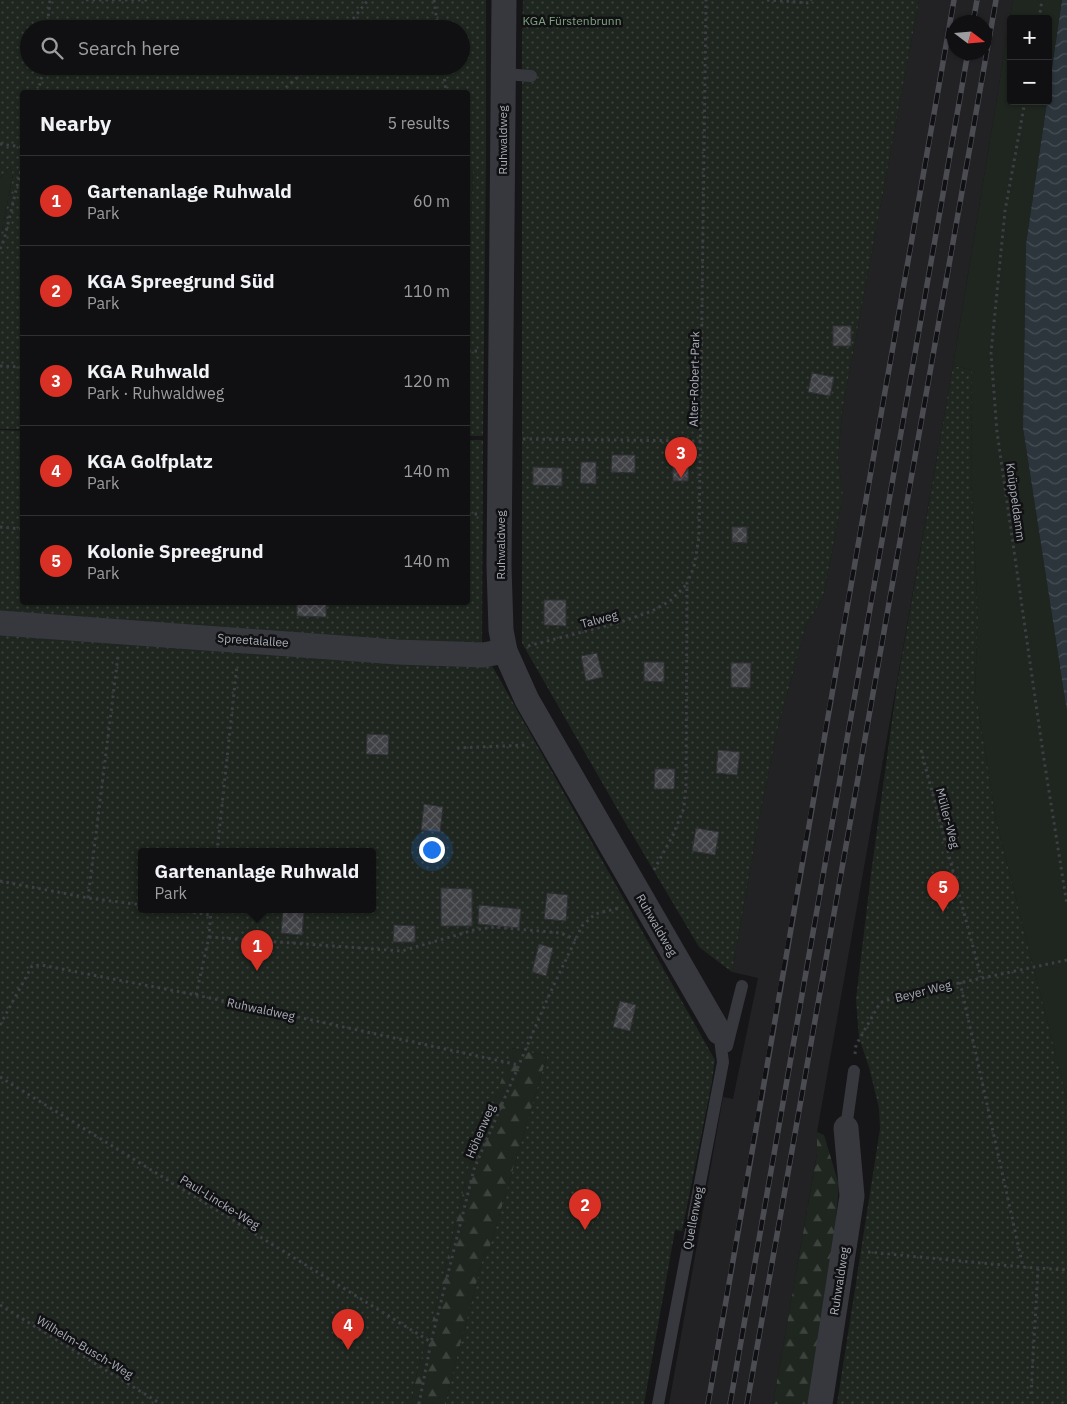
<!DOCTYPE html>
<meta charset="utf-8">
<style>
:root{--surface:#101012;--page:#19191b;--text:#f1f3f6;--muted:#9c9d9f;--line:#303032;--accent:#d93025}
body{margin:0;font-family:"IBM Plex Sans",sans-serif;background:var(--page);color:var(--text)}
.controls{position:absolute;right:15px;top:15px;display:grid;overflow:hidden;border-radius:5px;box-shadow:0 1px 4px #0004}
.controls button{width:45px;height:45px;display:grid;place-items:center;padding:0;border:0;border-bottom:1px solid var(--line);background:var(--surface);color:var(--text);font:25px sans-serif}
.compass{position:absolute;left:947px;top:15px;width:45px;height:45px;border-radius:50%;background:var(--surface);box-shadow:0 1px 4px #0004;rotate:106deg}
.you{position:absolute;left:431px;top:849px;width:18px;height:18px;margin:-12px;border:4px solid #fff;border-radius:50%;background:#1a73e8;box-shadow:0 0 0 8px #1a73e833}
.badge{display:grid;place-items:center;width:32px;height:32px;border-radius:50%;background:var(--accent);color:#fff;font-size:16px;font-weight:700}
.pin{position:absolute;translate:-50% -41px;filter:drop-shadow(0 1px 2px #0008)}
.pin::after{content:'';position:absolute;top:26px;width:18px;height:15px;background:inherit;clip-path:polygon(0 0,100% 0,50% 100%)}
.popup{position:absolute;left:138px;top:848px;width:238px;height:65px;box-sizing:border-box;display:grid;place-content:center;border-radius:5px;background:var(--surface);filter:drop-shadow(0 1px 4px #0005);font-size:16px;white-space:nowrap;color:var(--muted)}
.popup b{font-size:19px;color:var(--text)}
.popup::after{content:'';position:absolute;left:50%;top:100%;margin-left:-10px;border:10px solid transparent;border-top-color:var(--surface)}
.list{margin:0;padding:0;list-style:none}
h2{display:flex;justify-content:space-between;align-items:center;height:65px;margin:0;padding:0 20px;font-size:21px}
h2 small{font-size:16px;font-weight:400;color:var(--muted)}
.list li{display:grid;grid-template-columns:32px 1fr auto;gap:15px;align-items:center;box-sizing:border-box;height:90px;padding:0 20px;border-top:1px solid var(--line)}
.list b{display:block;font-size:19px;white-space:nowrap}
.list p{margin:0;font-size:16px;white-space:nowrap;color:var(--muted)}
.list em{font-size:16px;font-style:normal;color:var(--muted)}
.icon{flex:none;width:28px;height:28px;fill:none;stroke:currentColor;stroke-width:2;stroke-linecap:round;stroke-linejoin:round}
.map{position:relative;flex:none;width:1067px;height:1404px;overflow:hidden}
.search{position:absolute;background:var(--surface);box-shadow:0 1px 4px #0004;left:20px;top:20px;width:450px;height:55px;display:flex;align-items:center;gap:12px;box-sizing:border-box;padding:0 18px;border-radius:28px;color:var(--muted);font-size:19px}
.panel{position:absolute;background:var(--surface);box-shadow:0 1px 4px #0004;left:20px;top:90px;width:450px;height:515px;border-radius:5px}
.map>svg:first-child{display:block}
.built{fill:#222225;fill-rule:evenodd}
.grass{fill:#1e261f}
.forest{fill:url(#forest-firs)}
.park{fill:url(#park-dots);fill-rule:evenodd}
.water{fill:url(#water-waves)}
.building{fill:url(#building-cross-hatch);stroke:#303034}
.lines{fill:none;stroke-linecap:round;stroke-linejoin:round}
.path{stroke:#3d3f44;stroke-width:3;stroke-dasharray:2.5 4;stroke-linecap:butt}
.lane{stroke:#37383d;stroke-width:12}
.street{stroke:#37383d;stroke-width:25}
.rail-casing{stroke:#4a4c52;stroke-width:5.5}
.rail{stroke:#111113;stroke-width:4;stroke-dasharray:11;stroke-linecap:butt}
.labels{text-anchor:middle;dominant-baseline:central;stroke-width:5;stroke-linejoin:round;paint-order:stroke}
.park-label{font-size:12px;fill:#7fa381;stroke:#111113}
.street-label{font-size:12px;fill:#a8adb8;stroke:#111113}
</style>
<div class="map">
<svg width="1067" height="1404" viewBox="0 0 1067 1404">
<defs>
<pattern id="forest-firs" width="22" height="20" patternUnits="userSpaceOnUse" patternTransform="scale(1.25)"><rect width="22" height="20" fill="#1e261f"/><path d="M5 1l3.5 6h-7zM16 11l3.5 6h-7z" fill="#3c433d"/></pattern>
<pattern id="park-dots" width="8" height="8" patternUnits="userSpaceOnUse" patternTransform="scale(1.25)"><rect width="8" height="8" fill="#1e261f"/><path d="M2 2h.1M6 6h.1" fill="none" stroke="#3c433d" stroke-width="1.8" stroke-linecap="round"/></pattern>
<pattern id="water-waves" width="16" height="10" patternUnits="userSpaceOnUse" patternTransform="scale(1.25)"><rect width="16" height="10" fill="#2c353c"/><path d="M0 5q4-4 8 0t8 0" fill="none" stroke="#485056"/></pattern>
<pattern id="building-cross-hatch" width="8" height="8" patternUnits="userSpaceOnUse" patternTransform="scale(1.25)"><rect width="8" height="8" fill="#404145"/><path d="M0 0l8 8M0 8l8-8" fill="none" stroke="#595a5e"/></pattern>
</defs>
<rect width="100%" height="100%" fill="#161618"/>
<!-- built -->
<path class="built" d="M919 0H1013L953 366 817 1132V1153L773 1404H669L723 1097 733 1099 758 978 732 972 760 814 777 731 806 625 823 598 843 495 838 460 842 412ZM954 22H984V52H954Z"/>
<!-- grass -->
<g class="grass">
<path d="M1013 0H1062L1048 93V19H1011V101H1047L1026 244 1023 428 1067 712V1099L996 820 975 688 978 619 971 476 972 370 953 366Z"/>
<path d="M10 166 13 174 2 230H0V178Z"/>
<path d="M468 169 473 172 468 304Z"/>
</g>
<!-- forest -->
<g class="forest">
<path d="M511 1048 547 1056 489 1250 484 1254 449 1388 446 1404H411L417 1373 435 1311 469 1166 490 1114Z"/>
<path d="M817 1132 824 1135 839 1185 833 1252 810 1404H773L817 1154Z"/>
</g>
<!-- park -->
<g class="park">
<path d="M0 0H486V160L483 436H468V304L473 172 468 169V92H22V429H0V230H2L13 175 10 166 0 178ZM29 29H461V66H29Z"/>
<path d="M523 0H919L842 412 838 460 843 495 823 598 806 625 777 731 760 814 732 972 699 947 619 812 522 643V42Z"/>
<path d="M953 366 972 370 971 476 978 619 975 688 996 820 1067 1099V1404H837L880 1129 879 1108 869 1067 859 1038 856 999 871 874 897 684Z"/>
<path d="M0 430 22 431V602H468V440H483L482 648 715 1060 711 1087 682 1231 675 1230 644 1404H446L449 1388 484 1254 489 1250 547 1056 512 1048 490 1114 469 1166 435 1311 417 1373 411 1404H0ZM142 852H372V910H142Z"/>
</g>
<!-- water -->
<path class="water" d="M1062 0H1067V712L1023 428 1026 244Z"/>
<!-- building -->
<g class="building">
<rect x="833" y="326" width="18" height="20"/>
<path d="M812 373 834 377 830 396 808 392Z"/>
<path d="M612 455H635V473L611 472Z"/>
<path d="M673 461H689L688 481H673Z"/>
<path d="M581 462H596V484L580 483Z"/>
<path d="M533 467 562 468V486L533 485Z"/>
<path d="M732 527H747V543L732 542Z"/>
<path d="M544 600H566V626L544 625Z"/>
<path d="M297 602H326V617L297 616Z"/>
<path d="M597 653 603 677 586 681 581 656Z"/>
<path d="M644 662H664V682L644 681Z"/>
<path d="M731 663H751L750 688 731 687Z"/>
<path d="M367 734 389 735 388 755 366 754Z"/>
<path d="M718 750 740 752 737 775 716 773Z"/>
<path d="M655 769H675L674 789H654Z"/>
<path d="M424 804 443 807 440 832 421 830Z"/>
<path d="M696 828 719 832 715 855 692 851Z"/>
<path d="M441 888 472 889V926H441Z"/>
<path d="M547 893 568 895 566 921 544 919Z"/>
<path d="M479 905 521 909 519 928 478 924Z"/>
<path d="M283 910H304L302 935 281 933Z"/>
<path d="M394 925 415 926V942H393Z"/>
<path d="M539 944 553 948 546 976 532 972Z"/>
<path d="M620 1001 636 1005 630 1031 613 1027Z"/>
</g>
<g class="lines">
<!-- path -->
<g class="path">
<path d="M86 0H150"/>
<path d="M434 0 438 29"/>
<path d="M767 0 810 3 811 0"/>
<path d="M1039 19 1042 0"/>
<path d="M47 29 50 0"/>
<path d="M345 29 368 0"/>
<path d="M443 66 446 92"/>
<path d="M38 92 44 66"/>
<path d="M281 92 310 66"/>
<path d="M1025 101 1005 211 991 353 997 432 1043 753 1067 905"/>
<path d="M0 144 22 147"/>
<path d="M0 249 4 240 22 166"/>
<path d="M468 351H478"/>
<path d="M0 366 22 367"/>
<path d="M523 439 702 441"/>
<path d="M468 514H477"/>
<path d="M0 527 22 529"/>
<path d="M528 646 621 622 652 611 670 601 687 584"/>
<path d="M457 748 526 745"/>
<path d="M921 750 981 977"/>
<path d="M217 852 237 665"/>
<path d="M654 870 673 835 684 808 686 785 687 583 694 567 699 537 706 0"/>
<path d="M0 881 88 898 142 905"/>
<path d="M88 898 118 656"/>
<path d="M174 910 211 915"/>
<path d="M209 937 402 951 474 930 494 927 561 933 576 940"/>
<path d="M960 982 1023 1267"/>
<path d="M196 995 209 937 211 910"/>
<path d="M0 1025 32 966 41 965 196 995 519 1065"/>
<path d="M855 1054 856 1045 880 1003 898 996 1067 960"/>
<path d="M0 1077 431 1342"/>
<path d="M868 1252 1023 1267 1067 1270"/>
<path d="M0 1305 161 1404"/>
<path d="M1031 1394 1038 1269"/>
<path d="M419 1404 431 1342 474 1169 550 993 582 926 595 914 619 908"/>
</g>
<!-- lane -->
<g class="lane">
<path d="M503 74 531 76"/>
<path d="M727 1046 742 986"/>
<path d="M846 1128 854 1071"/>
<path d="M658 1404 723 1062 719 1032"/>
</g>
<!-- street -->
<g class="street">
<path d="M504 0 499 566 501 630 505 651 527 700 719 1032"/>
<path d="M0 623 397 652 483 655 505 651"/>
<path d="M820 1404 852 1196 846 1128"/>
</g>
<defs>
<g id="rail">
<path d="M973 22 977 0"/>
<path d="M708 1404C788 936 872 468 954 0"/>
<path d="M730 1404 968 52"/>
<path d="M747 1404 996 0"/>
</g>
</defs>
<!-- rail casing -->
<use href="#rail" class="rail-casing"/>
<!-- rail -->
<use href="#rail" class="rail"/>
</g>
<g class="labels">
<!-- park labels -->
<g class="park-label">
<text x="572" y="20">KGA Fürstenbrunn</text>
</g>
<!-- street labels -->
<g class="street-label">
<text transform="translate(502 140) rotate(-90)">Ruhwaldweg</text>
<text transform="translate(694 379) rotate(-89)">Alter-Robert-Park</text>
<text transform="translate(1016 502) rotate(82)">Knüppeldamm</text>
<text transform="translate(500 545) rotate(-90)">Ruhwaldweg</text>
<text transform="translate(599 619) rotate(-15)">Talweg</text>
<text transform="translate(253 640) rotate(4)">Spreetalallee</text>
<text transform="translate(948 818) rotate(75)">Müller-Weg</text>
<text transform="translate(657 925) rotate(60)">Ruhwaldweg</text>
<text transform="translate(923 991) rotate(-14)">Beyer Weg</text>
<text transform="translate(261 1009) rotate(12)">Ruhwaldweg</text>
<text transform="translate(480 1131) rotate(-67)">Höhenweg</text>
<text transform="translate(220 1202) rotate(32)">Paul-Lincke-Weg</text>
<text transform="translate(693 1218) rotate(-79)">Quellenweg</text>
<text transform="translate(839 1281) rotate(-81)">Ruhwaldweg</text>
<text transform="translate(85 1347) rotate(31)">Wilhelm-Busch-Weg</text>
</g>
</g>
</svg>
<div class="controls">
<button>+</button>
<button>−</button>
</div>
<svg class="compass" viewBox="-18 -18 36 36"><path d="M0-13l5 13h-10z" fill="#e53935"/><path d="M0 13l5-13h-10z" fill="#9c9d9f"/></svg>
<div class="you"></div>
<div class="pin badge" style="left:257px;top:971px">1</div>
<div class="popup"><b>Gartenanlage Ruhwald</b>Park</div>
<div class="pin badge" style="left:585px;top:1230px">2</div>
<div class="pin badge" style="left:681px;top:478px">3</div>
<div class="pin badge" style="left:348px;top:1350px">4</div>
<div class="pin badge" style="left:943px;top:912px">5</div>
<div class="search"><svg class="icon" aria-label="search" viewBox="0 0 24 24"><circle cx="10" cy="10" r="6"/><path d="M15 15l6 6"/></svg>Search here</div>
<section class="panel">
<h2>Nearby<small>5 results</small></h2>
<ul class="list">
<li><span class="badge">1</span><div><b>Gartenanlage Ruhwald</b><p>Park</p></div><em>60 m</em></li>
<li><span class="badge">2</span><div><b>KGA Spreegrund Süd</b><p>Park</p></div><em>110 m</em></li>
<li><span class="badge">3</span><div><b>KGA Ruhwald</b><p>Park · Ruhwaldweg</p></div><em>120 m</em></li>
<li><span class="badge">4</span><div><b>KGA Golfplatz</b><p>Park</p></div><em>140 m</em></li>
<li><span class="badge">5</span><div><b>Kolonie Spreegrund</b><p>Park</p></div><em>140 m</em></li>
</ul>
</section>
</div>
